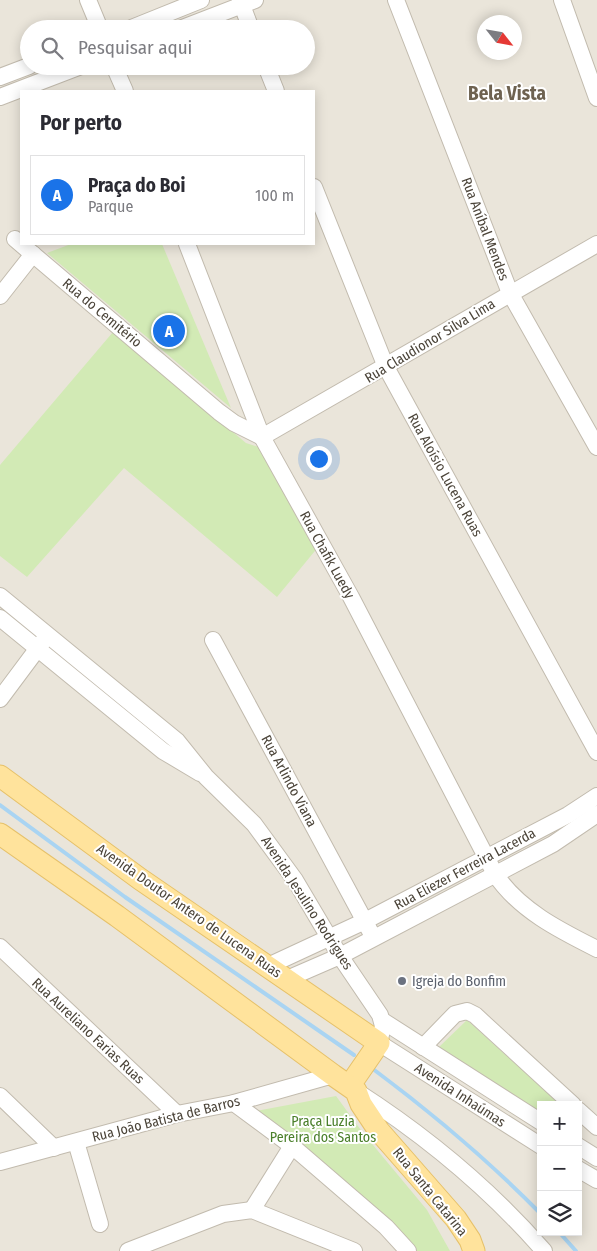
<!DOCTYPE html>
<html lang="pt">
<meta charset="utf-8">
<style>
:root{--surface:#fff;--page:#f7f7f7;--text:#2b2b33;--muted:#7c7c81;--line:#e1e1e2;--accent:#1a73e8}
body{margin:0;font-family:"Fira Sans Condensed",sans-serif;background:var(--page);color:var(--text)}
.controls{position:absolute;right:15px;bottom:15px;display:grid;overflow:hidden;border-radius:0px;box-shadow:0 2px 12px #0003}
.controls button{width:45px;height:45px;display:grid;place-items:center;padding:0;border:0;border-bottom:1px solid var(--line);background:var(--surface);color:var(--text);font:25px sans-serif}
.compass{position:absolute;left:477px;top:15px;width:45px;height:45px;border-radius:50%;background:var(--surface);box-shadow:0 2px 12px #0003;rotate:121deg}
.you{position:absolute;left:318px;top:458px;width:18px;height:18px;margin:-12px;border:4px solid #fff;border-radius:50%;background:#1a73e8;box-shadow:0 0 0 8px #1a73e833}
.badge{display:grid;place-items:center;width:32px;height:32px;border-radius:50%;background:var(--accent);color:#fff;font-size:16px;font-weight:700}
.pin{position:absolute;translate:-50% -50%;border:2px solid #fff;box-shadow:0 1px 5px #0006}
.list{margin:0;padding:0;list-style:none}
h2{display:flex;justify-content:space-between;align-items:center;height:65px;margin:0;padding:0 20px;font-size:21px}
h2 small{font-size:16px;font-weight:400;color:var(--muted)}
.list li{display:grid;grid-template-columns:32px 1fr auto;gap:15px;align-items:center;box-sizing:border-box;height:80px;margin:0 10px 10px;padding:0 10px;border:1px solid var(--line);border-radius:0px}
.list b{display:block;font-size:19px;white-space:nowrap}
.list p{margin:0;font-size:16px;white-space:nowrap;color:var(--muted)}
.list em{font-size:16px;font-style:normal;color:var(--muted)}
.icon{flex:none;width:28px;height:28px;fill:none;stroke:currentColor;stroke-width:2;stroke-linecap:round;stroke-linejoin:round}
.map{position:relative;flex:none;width:597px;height:1251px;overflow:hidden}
.search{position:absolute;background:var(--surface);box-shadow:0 2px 12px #0003;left:20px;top:20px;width:295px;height:55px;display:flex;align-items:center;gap:12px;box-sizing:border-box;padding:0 18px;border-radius:28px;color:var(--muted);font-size:19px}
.panel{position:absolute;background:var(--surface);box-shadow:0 2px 12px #0003;left:20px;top:90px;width:295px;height:155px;border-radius:0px}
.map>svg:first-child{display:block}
.residential{fill:#eae5da;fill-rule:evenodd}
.green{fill:#d2eab5}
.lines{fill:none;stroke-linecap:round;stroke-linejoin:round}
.stream{stroke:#a9d4f2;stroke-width:4}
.minor-casing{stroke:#c2bbae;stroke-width:18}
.major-casing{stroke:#e6c16a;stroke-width:23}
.minor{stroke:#fff;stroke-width:16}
.major{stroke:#ffe39c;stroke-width:21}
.worship-dot{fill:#6b7280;stroke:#fff;stroke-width:2}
.labels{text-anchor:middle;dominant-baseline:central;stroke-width:4;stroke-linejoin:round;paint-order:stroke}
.street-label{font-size:14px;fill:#4b4439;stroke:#fff}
.worship-label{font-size:14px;fill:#5b616d;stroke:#fff;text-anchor:start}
.park-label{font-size:14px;fill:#4a7f2a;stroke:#fff}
.district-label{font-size:19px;font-weight:bold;fill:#6e6250;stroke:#fff}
</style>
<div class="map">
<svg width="597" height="1251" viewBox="0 0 597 1251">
<rect width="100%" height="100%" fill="#f6f3ec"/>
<!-- residential -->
<path class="residential" d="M0 0H597V1251H0ZM484 22H514V52H484ZM29 29H306V66H29ZM21 91H314V244H21ZM541 1105H578V1232H541Z"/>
<!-- green -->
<g class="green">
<path d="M71 244H162L231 408 47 253Z"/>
<path d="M113 332 246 443 268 450 319 546 277 597 124 468 27 577 0 556V465Z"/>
<path d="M467 1020 561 1105H541V1113L439 1047Z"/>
<path d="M336 1096 363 1133 427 1210 450 1251H413L256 1111Z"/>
</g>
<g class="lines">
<!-- stream -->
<g class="stream">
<path d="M0 805 125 897 354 1055"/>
<path d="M373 1069C432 1113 489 1161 541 1214"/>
<path d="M559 1232 576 1251"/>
</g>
<defs>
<g id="minor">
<path d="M88 0 100 29"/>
<path d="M240 0 251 29"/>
<path d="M396 0 510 293 597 447"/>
<path d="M562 0 597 98"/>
<path d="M129 29 201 0"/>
<path d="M180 29 255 0"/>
<path d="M114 66 125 91"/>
<path d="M266 66 276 91"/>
<path d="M0 77 29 66"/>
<path d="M0 97 81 66"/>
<path d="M314 187 386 367 597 752"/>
<path d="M15 239 219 412 234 423 262 437"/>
<path d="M187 244 262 437 351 597 495 874C519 910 559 930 597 949"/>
<path d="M0 296 33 254"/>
<path d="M262 437 597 244"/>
<path d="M0 596 177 741 206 777 254 824 295 880 340 956 380 1015 383 1026 379 1043 541 1146"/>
<path d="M0 618 163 751 200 773"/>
<path d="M213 640 370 931"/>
<path d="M0 699 44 640"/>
<path d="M0 947 177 1114"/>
<path d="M268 966 365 921 568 815 597 796"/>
<path d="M287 979 340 956 553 844 597 814"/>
<path d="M383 1021 541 1122"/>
<path d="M423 1047 455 1014 467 1011 475 1015 573 1105"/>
<path d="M356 1091C426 1136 489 1188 544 1251"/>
<path d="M0 1096 54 1148"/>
<path d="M234 1103 292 1146 386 1227 408 1251"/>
<path d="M578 1110 597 1127"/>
<path d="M76 1142 100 1224"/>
<path d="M578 1146 597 1158"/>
<path d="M0 1162 177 1114 234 1103 333 1075"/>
<path d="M578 1169 597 1180"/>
<path d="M252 1210 292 1146"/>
<path d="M128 1251 223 1214 252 1210 354 1251"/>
</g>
<g id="major">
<path d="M0 776 140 879 379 1043 350 1085"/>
<path d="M0 834 117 916 333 1075 356 1091 361 1104 379 1131 456 1219 470 1240 474 1251"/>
</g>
</defs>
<!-- minor casing -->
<use href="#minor" class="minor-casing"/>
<!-- major casing -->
<use href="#major" class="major-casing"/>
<!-- minor -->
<use href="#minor" class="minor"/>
<!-- major -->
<use href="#major" class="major"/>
</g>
<!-- markers -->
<circle class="worship-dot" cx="402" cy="981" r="5"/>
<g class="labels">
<!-- street labels -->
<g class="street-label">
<text transform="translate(485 229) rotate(69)">Rua Aníbal Mendes</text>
<text transform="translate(102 313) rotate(40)">Rua do Cemitério</text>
<text transform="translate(430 341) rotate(-31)">Rua Claudionor Silva Lima</text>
<text transform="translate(445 475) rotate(61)">Rua Aloísio Lucena Ruas</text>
<text transform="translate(327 555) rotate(61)">Rua Chafik Luedy</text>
<text transform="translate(289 781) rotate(62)">Rua Arlindo Viana</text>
<text transform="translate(465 869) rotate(-28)">Rua Eliezer Ferreira Lacerda</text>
<text transform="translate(307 903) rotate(57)">Avenida Jesulino Rodrigues</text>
<text transform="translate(189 911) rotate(35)">Avenida Doutor Antero de Lucena Ruas</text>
<text transform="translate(88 1031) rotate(43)">Rua Aureliano Farias Ruas</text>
<text transform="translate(460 1095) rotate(33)">Avenida Inhaúmas</text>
<text transform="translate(166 1119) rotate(-14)">Rua João Batista de Barros</text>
<text transform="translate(430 1192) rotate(51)">Rua Santa Catarina</text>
</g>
<!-- worship labels -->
<g class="worship-label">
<text x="412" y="981">Igreja do Bonfim</text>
</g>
<!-- park labels -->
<g class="park-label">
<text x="323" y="1121">Praça Luzia<tspan x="323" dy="16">Pereira dos Santos</tspan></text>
</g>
<!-- district labels -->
<g class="district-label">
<text x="507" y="93">Bela Vista</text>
</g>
</g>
</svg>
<div class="controls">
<button>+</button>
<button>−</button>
<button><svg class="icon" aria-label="layers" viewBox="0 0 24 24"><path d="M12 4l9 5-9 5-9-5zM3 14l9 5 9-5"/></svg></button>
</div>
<svg class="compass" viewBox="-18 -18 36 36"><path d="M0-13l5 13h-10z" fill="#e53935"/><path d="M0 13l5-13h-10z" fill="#7c7c81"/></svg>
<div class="you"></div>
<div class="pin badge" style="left:169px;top:331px">A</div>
<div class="search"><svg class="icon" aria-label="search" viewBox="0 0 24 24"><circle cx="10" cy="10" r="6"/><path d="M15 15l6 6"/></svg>Pesquisar aqui</div>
<section class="panel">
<h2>Por perto<small></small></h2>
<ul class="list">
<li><span class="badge">A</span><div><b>Praça do Boi</b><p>Parque</p></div><em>100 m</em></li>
</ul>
</section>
</div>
